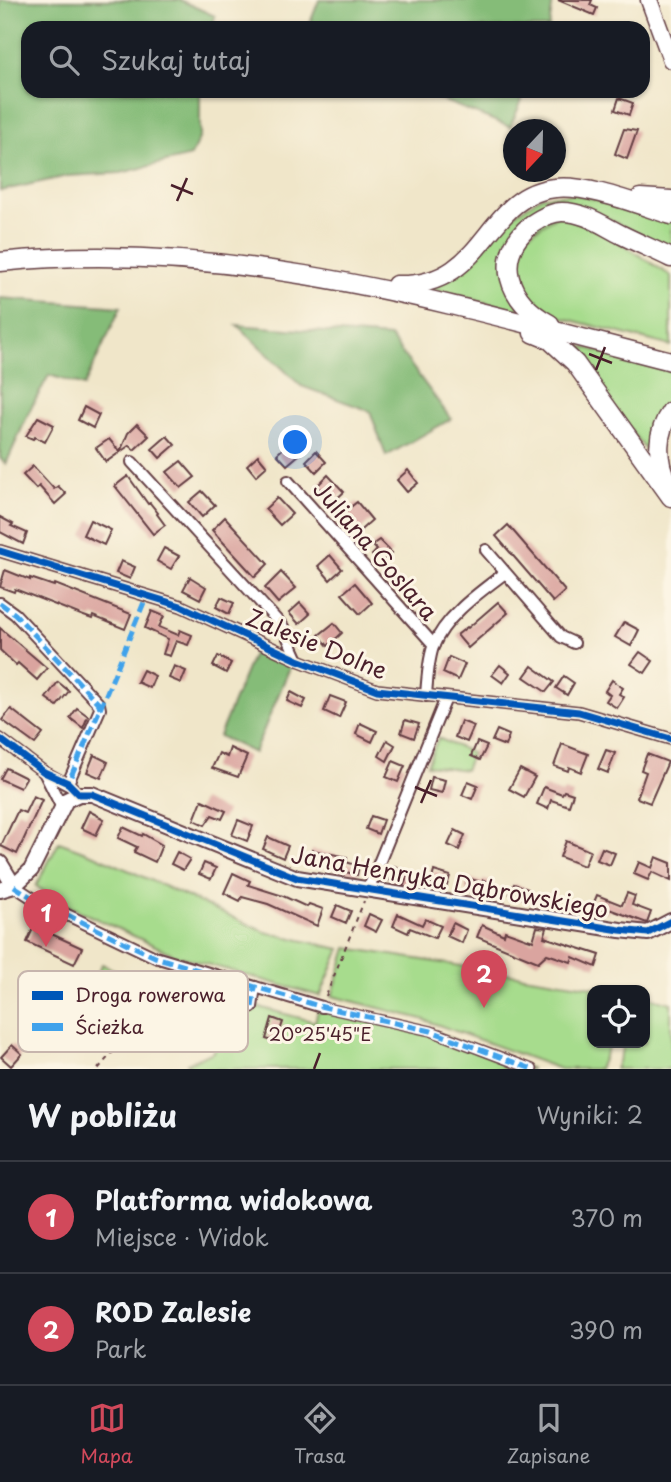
<!DOCTYPE html>
<html lang="pl">
<meta charset="utf-8">
<style>
:root{--surface:#171b24;--page:#20242c;--text:#f1f3f6;--muted:#9ea1a6;--line:#363941;--accent:#d1495b}
body{margin:0;font-family:"Playpen Sans",sans-serif;background:var(--page);color:var(--text)}
.controls{position:absolute;right:21px;bottom:21px;display:grid;overflow:hidden;border-radius:14px;box-shadow:0 2px 5px #0004}
.controls button{width:63px;height:63px;display:grid;place-items:center;padding:0;border:0;border-bottom:2px solid var(--line);background:var(--surface);color:var(--text);font:35px sans-serif}
.compass{position:absolute;left:503px;top:119px;width:63px;height:63px;border-radius:50%;background:var(--surface);box-shadow:0 2px 5px #0004;rotate:202deg}
.you{position:absolute;left:296px;top:443px;width:24px;height:24px;margin:-18px;border:5px solid #fff;border-radius:50%;background:#1a73e8;box-shadow:0 0 0 10px #1a73e833}
.badge{display:grid;place-items:center;width:46px;height:46px;border-radius:50%;background:var(--accent);color:#fff;font-size:23px;font-weight:700}
.pin{position:absolute;translate:-50% -58px;filter:drop-shadow(0 2px 4px #0008)}
.pin::after{content:'';position:absolute;top:37px;width:24px;height:21px;background:inherit;clip-path:polygon(0 0,100% 0,50% 100%)}
.list{margin:0;padding:0;list-style:none}
h2{display:flex;justify-content:space-between;align-items:center;height:91px;margin:0;padding:0 28px;font-size:30px}
h2 small{font-size:23px;font-weight:400;color:var(--muted)}
.list li{display:grid;grid-template-columns:46px 1fr auto;gap:21px;align-items:center;box-sizing:border-box;height:112px;padding:0 28px;border-top:2px solid var(--line)}
.list b{display:block;font-size:26px;white-space:nowrap}
.list p{margin:0;font-size:23px;white-space:nowrap;color:var(--muted)}
.list em{font-size:23px;font-style:normal;color:var(--muted)}
.icon{flex:none;width:38px;height:38px;fill:none;stroke:currentColor;stroke-width:2;stroke-linecap:round;stroke-linejoin:round}
.map{position:relative;flex:none;width:671px;height:1069px;overflow:hidden}
.search{position:absolute;background:var(--surface);box-shadow:0 2px 5px #0004;left:21px;right:21px;top:21px;height:77px;display:flex;align-items:center;gap:18px;box-sizing:border-box;padding:0 24px;border-radius:21px;color:var(--muted);font-size:26px}
.sheet{height:315px;background:var(--surface)}
nav{display:flex;justify-content:space-around;align-items:center;box-sizing:border-box;height:98px;border-top:2px solid var(--line);background:var(--surface);font-size:19px;color:var(--muted)}
nav a{display:grid;justify-items:center;gap:4px}
nav .on{color:var(--accent)}
.map>svg:first-child{display:block}
.green{fill:#a7dc8d;stroke:#787e5c;stroke-width:2}
.forest{fill:#85bc78;stroke:#686e52;stroke-width:2}
.building{fill:#daa49f}
.lines{fill:none;stroke-linecap:round;stroke-linejoin:round}
.pedestrian-casing{stroke:#633d43;stroke-width:12}
.minor-casing{stroke:#633d43;stroke-width:14}
.tertiary-casing{stroke:#633d43;stroke-width:18}
.secondary-casing{stroke:#633d43;stroke-width:19}
.primary-casing{stroke:#633d43;stroke-width:21}
.path{stroke:#633d43;stroke-width:2;stroke-dasharray:5 5;stroke-linecap:butt}
.pedestrian{stroke:#fff;stroke-width:9}
.minor{stroke:#fff;stroke-width:10}
.tertiary{stroke:#fff;stroke-width:14}
.secondary{stroke:#fff;stroke-width:16}
.primary{stroke:#fff;stroke-width:18}
.quiet{stroke:#40a2eb;stroke-width:5;stroke-dasharray:10 5;stroke-linecap:butt}
.cycleway-casing{stroke:#fcf5e5;stroke-width:11}
.cycleway{stroke:#0057b8;stroke-width:7}
.ticks{fill:none;stroke:#4a1f2b;stroke-width:2.5}
.labels{text-anchor:middle;dominant-baseline:central;stroke-width:6;stroke-linejoin:round;paint-order:stroke}
.street-label{font-size:23px;fill:#4a1f2b;stroke:#fcf5e5}
.key{fill:#fcf5e5;stroke:#c7b5ad;stroke-width:2}
.key-label{font-size:19px;fill:#4a1f2b}
.ticks-label{font-size:18px;text-anchor:middle;fill:#4a1f2b;stroke:#fcf5e5;stroke-width:6;stroke-linejoin:round;paint-order:stroke}
</style>
<div class="map">
<svg width="671" height="1069" viewBox="0 0 671 1069">
<rect width="100%" height="100%" fill="#fcf5e5"/>
<filter id="ink" filterUnits="userSpaceOnUse"><feTurbulence type="fractalNoise" baseFrequency=".0143" numOctaves="2"/><feDisplacementMap in="SourceGraphic" scale="14" xChannelSelector="R" yChannelSelector="G"/><feConvolveMatrix kernelMatrix="1 2 1 2 8 2 1 2 1" color-interpolation-filters="sRGB"/></filter>
<filter id="wash" filterUnits="userSpaceOnUse"><feTurbulence type="fractalNoise" baseFrequency=".00686" numOctaves="4" result="noise"/><feDisplacementMap in="SourceGraphic" scale="28" xChannelSelector="R" yChannelSelector="G"/><feGaussianBlur stdDeviation="1.57" result="paint"/><feColorMatrix in="noise" values="0 0 0 0 0 0 0 0 0 0 0 0 0 0 0 0 0 1.4 0 .05"/><feComposite in="paint" operator="in"/></filter>
<g filter="url(#wash)">
<rect width="100%" height="100%" fill="#f0e6c9"/>
<!-- green -->
<g class="green">
<path d="M576 194 671 220V250L594 212 515 232 519 311 427 288 506 220 542 196Z"/>
<path d="M558 215 601 230 671 276V346L540 312 520 289 516 259 524 237Z"/>
<path d="M568 343 671 370V402L651 457 566 346Z"/>
<path d="M438 738 472 753 465 770 427 765Z"/>
<path d="M59 842 97 856 265 932 340 949 320 996 175 955 60 902 36 886Z"/>
<path d="M347 948 612 990H592V1043H610L599 1069H560L422 1019 332 996Z"/>
<path d="M102 964 136 981 126 1002 92 985Z"/>
<path d="M645 996 671 1003V1069H615L625 1043H645Z"/>
<path d="M229 999 315 1022 319 1006 373 1018 423 1034 431 1031 532 1069H192L187 1063 214 1052Z"/>
</g>
<!-- forest -->
<g class="forest">
<path d="M0 0H180L215 16 212 28H28V91H200V136L191 156 121 173 68 176 0 191Z"/>
<path d="M319 0H553L549 28H308Z"/>
<path d="M419 91H526L510 127Z"/>
<path d="M0 298 121 307 84 386 49 375 30 410 6 464 0 458Z"/>
<path d="M237 325 390 337 451 419 386 456 370 411 301 386Z"/>
<path d="M255 649 291 665 254 753 219 736Z"/>
</g>
<g id="blocks">
<!-- building -->
<g class="building">
<path d="M558 0H592L590 5 597 8 594 15Z"/>
<path d="M619 98 633 103 629 115 615 110Z"/>
<path d="M624 129 637 131 627 159 615 154Z"/>
<path d="M84 407 99 415 93 428 78 420Z"/>
<path d="M38 417 54 425 45 442 35 437 33 439 26 436Z"/>
<path d="M137 424 149 436 134 450 130 445 120 452 128 433Z"/>
<path d="M167 436 175 445 160 458 152 449Z"/>
<path d="M109 439 120 452 106 462 96 448Z"/>
<path d="M289 443 300 454 287 465 277 454Z"/>
<path d="M316 451 326 462 316 472 306 461Z"/>
<path d="M258 455 267 466 256 476 247 465Z"/>
<path d="M181 461 195 477 181 488 167 472Z"/>
<path d="M33 466 54 489 58 486 66 494 55 504 39 486 36 489 23 475Z"/>
<path d="M408 470 418 483 407 492 397 480Z"/>
<path d="M328 475 344 492 332 503 317 486Z"/>
<path d="M128 476 148 504 150 503 158 513 157 514 165 525 153 534 115 486Z"/>
<path d="M202 491 215 505 202 517 189 502Z"/>
<path d="M277 498 292 514 280 525 265 509Z"/>
<path d="M357 502 372 520 354 536 338 517Z"/>
<path d="M0 517 13 524 11 526 27 533 23 544 0 532Z"/>
<path d="M225 517 268 564 255 577 212 530Z"/>
<path d="M90 520 111 530 104 545 83 535Z"/>
<path d="M508 525 565 591 553 602 496 536Z"/>
<path d="M379 540 392 553 379 564 372 555 377 550 372 545Z"/>
<path d="M164 548 179 556 171 569 157 561Z"/>
<path d="M330 555 342 569 330 580 318 566Z"/>
<path d="M121 561 135 567 130 579 116 573Z"/>
<path d="M5 570 30 580V578L54 586 55 584 131 614 125 629 93 616 92 619 81 615 15 589 14 592 0 587Z"/>
<path d="M281 572 296 588 278 603 265 588Z"/>
<path d="M190 577 206 587 200 599 183 590Z"/>
<path d="M355 583 372 603 360 614 342 594Z"/>
<path d="M221 597 234 603 229 614 216 607Z"/>
<path d="M498 602 508 613 468 648 457 635 467 627 468 628Z"/>
<path d="M300 603 310 614 299 624 289 613Z"/>
<path d="M152 611 164 616 159 627 178 635 180 630 192 635 188 645 176 641 170 656 163 654 168 639 145 628Z"/>
<path d="M624 622 639 630 631 646 615 637Z"/>
<path d="M334 623 342 633 328 646 319 635Z"/>
<path d="M0 628 47 668 37 680 18 663 16 665 0 650Z"/>
<path d="M640 652 653 661 645 673 631 664Z"/>
<path d="M218 656 231 663 226 673 213 666Z"/>
<path d="M449 657 465 664 458 680 443 673Z"/>
<path d="M500 665 510 673 503 683 492 675Z"/>
<path d="M174 666 186 671 181 683 169 678Z"/>
<path d="M532 666 554 682 546 692 524 677Z"/>
<path d="M143 670 155 676 150 688 137 682Z"/>
<path d="M564 676 574 683 567 695 556 688Z"/>
<path d="M612 680 623 688 619 694 624 697 617 708 606 701 610 695 605 691Z"/>
<path d="M58 682 69 691 57 706 46 698Z"/>
<path d="M291 692 306 700 302 708 287 701Z"/>
<path d="M330 696 346 702 339 718 324 711Z"/>
<path d="M77 708 88 716 83 728 70 718Z"/>
<path d="M11 709 43 734 35 744 2 720Z"/>
<path d="M405 720 419 724 414 738 401 733Z"/>
<path d="M461 721 474 726 467 742 455 737Z"/>
<path d="M360 723 377 731 372 742 356 734Z"/>
<path d="M497 730 509 735 505 746 492 741Z"/>
<path d="M387 740 395 745 387 761 379 756Z"/>
<path d="M477 742 487 746 480 760 471 756Z"/>
<path d="M562 744 588 754 581 772 569 767 568 771 554 766Z"/>
<path d="M230 748 247 756 238 777 212 768 219 753 227 757Z"/>
<path d="M606 750 615 753 608 773 598 769Z"/>
<path d="M647 754 668 762 650 803 637 798 646 772 641 770Z"/>
<path d="M94 755 108 762 101 778 87 772Z"/>
<path d="M393 761 405 766 398 782 386 777Z"/>
<path d="M6 768 26 778 20 788 0 779Z"/>
<path d="M520 769 535 777 524 797 509 789Z"/>
<path d="M432 777 445 780 442 793 429 790Z"/>
<path d="M468 781 478 785 472 799 462 795Z"/>
<path d="M544 787 562 794 564 791 573 794 569 806 551 800 548 809 537 804Z"/>
<path d="M33 796 42 800 17 854 1 846 18 810 25 813Z"/>
<path d="M202 800 226 811 222 819 212 815 205 825 194 820Z"/>
<path d="M89 811 104 819 96 835 81 828Z"/>
<path d="M371 816 383 820 378 834 366 829Z"/>
<path d="M238 820 253 826 247 841 232 835Z"/>
<path d="M123 827 142 836 143 834 162 845 155 862 134 852 137 847 118 838Z"/>
<path d="M455 830 465 835 459 850 448 845Z"/>
<path d="M268 837 288 846 283 858 263 849Z"/>
<path d="M566 841 590 851 584 866 560 857Z"/>
<path d="M602 848 615 853 610 865 597 860Z"/>
<path d="M312 850 347 857 346 862 359 866 357 875 309 862Z"/>
<path d="M177 852 190 859 183 870 171 864Z"/>
<path d="M656 857 671 863V881L652 872 648 880 634 874 639 862 652 868Z"/>
<path d="M204 863 216 868 211 879 199 874Z"/>
<path d="M394 866 409 872 404 885 389 880Z"/>
<path d="M434 871 450 876 446 888 431 883Z"/>
<path d="M233 873 250 881 248 885 283 896 307 907 309 904 323 909 317 926 268 904 242 897 240 901 224 893Z"/>
<path d="M468 878 483 883V880L491 882 486 898 465 890Z"/>
<path d="M514 884 528 889 524 899 510 894Z"/>
<path d="M627 893 635 896 632 905 651 912 647 923 609 909 607 913 592 907 597 895 622 905Z"/>
<path d="M337 905 351 911 346 923 332 917Z"/>
<path d="M369 914 382 920 376 932 364 926Z"/>
<path d="M398 914 422 925 425 919 441 926 435 938 410 928 408 933 393 926Z"/>
<path d="M453 923 467 930 462 943 447 936Z"/>
<path d="M482 925 504 935 505 931 533 941 537 927 547 928 544 937 600 955 596 967 573 957 571 962 547 954 538 962 477 937Z"/>
<path d="M34 926 82 948 74 964 27 942Z"/>
<path d="M272 1018 283 1022 276 1042 266 1039Z"/>
<path d="M12 1045 22 1054 11 1066 1 1057Z"/>
</g>
</g>
</g>
<g filter="url(#ink)">
<use href="#blocks" fill-opacity="0" stroke="#633d43" stroke-width="2"/>
<g class="lines">
<defs>
<path id="pedestrian" d="M322 1007 431 1031 532 1069"/>
<g id="minor">
<path d="M132 462 283 627 298 660"/>
<path d="M288 481 434 645"/>
<path d="M486 550 561 637 574 643"/>
<path d="M0 551 181 606 298 660 377 690 579 712 671 739"/>
<path d="M0 603 15 614 99 704 100 709 68 783"/>
<path d="M426 696C427 681 428 662 433 647 445 616 480 592 505 573"/>
<path d="M0 739 44 772 72 787"/>
<path d="M44 772 61 806"/>
<path d="M14 886 34 899 155 957 322 1007"/>
<path d="M368 890 446 698"/>
<path d="M252 1007 255 987"/>
</g>
<g id="tertiary">
<path d="M0 863 14 886"/>
<path d="M0 890 14 886 31 870 66 800 79 794H92L297 878 620 930 648 933 671 921"/>
</g>
<path id="secondary" d="M649 0 671 60"/>
<g id="primary">
<path d="M640 198 671 200"/>
<path d="M0 262C233 238 448 304 671 361"/>
<path d="M396 285C488 288 483 195 555 188 587 184 639 205 671 215"/>
<path d="M550 324C508 302 491 257 532 224 541 218 551 212 562 212 585 212 602 225 622 235 638 243 655 250 671 258"/>
<path d="M533 333 550 340 575 363 671 497"/>
<path d="M667 482C656 459 656 432 671 411"/>
</g>
</defs>
<!-- pedestrian casing -->
<use href="#pedestrian" class="pedestrian-casing"/>
<!-- minor casing -->
<use href="#minor" class="minor-casing"/>
<!-- tertiary casing -->
<use href="#tertiary" class="tertiary-casing"/>
<!-- secondary casing -->
<use href="#secondary" class="secondary-casing"/>
<!-- primary casing -->
<use href="#primary" class="primary-casing"/>
<!-- path -->
<g class="path">
<path d="M326 996 364 901"/>
<path d="M98 1069 146 1014"/>
</g>
<!-- pedestrian -->
<use href="#pedestrian" class="pedestrian"/>
<!-- minor -->
<use href="#minor" class="minor"/>
<!-- tertiary -->
<use href="#tertiary" class="tertiary"/>
<!-- secondary -->
<use href="#secondary" class="secondary"/>
<!-- primary -->
<use href="#primary" class="primary"/>
<!-- quiet -->
<g class="quiet">
<path d="M0 603 15 614 99 704 100 709 68 783"/>
<path d="M100 709 147 595"/>
<path d="M14 886 34 899 155 957 319 1006 431 1031 532 1069"/>
<path d="M140 982 133 1007 136 1010 227 1044"/>
<path d="M252 1007 255 987"/>
</g>
<defs>
<g id="cycleway">
<path d="M0 551 181 606 298 660 377 690 579 712 671 739"/>
<path d="M0 739 44 772 68 783 79 794H92L297 878 620 930 648 933 671 921"/>
</g>
</defs>
<!-- cycleway casing -->
<use href="#cycleway" class="cycleway-casing"/>
<!-- cycleway -->
<use href="#cycleway" class="cycleway"/>
</g>
</g>
<!-- ticks -->
<path class="ticks" d="M171 185 193 194M177 201 187 178M589 354 612 363M596 370 605 347M415 787 437 796M421 803 431 780M314 1069 320 1053"/>
<g class="labels">
<!-- street labels -->
<g class="street-label">
<text transform="translate(376 550) rotate(49)">Juliana Goslara</text>
<text transform="translate(317 643) rotate(22)">Zalesie Dolne</text>
<text transform="translate(450 881) rotate(10)">Jana Henryka Dąbrowskiego</text>
</g>
</g>
<!-- legend -->
<rect x="18" y="971" width="230" height="81" rx="10" class="key"/>
<rect x="32" y="991" width="31" height="9" fill="#0057b8"/>
<rect x="32" y="1023" width="31" height="8" fill="#40a2eb"/>
<g class="key-label">
<text x="75" y="1002">Droga rowerowa</text>
<text x="75" y="1034">Ścieżka</text>
</g>
<g class="ticks-label">
<text x="320" y="1041">20°25'45"E</text>
</g>
</svg>
<div class="controls">
<button><svg class="icon" aria-label="locate" viewBox="0 0 24 24"><circle cx="12" cy="12" r="6"/><path d="M12 2v4M12 18v4M2 12h4M18 12h4"/></svg></button>
</div>
<svg class="compass" viewBox="-18 -18 36 36"><path d="M0-13l5 13h-10z" fill="#e53935"/><path d="M0 13l5-13h-10z" fill="#9ea1a6"/></svg>
<div class="you"></div>
<div class="pin badge" style="left:46px;top:947px">1</div>
<div class="pin badge" style="left:484px;top:1008px">2</div>
<div class="search"><svg class="icon" aria-label="search" viewBox="0 0 24 24"><circle cx="10" cy="10" r="6"/><path d="M15 15l6 6"/></svg>Szukaj tutaj</div>
</div>
<section class="sheet">
<h2>W pobliżu<small>Wyniki: 2</small></h2>
<ul class="list">
<li><span class="badge">1</span><div><b>Platforma widokowa</b><p>Miejsce · Widok</p></div><em>370 m</em></li>
<li><span class="badge">2</span><div><b>ROD Zalesie</b><p>Park</p></div><em>390 m</em></li>
</ul>
</section>
<nav>
<a class="on"><svg class="icon" aria-label="map" viewBox="0 0 24 24"><path d="M3 6l6-2 6 2 6-2v14l-6 2-6-2-6 2zM9 4v14M15 6v14"/></svg>Mapa</a>
<a><svg class="icon" aria-label="directions" viewBox="0 0 24 24"><path d="M12 3l9 9-9 9-9-9zM9 14v-3h6M13 9l2 2-2 2"/></svg>Trasa</a>
<a><svg class="icon" aria-label="saved" viewBox="0 0 24 24"><path d="M7 4h10v16l-5-4-5 4z"/></svg>Zapisane</a>
</nav>
